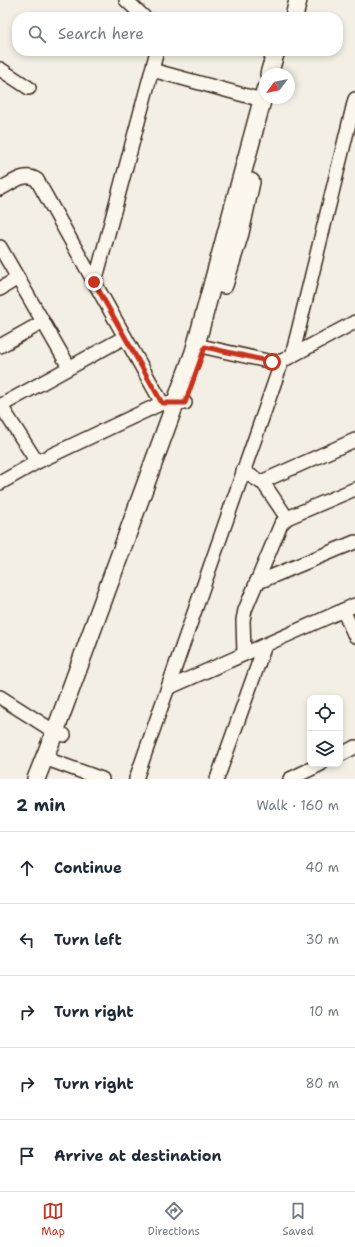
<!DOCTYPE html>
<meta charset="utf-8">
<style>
:root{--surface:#fff;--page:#f2f2f3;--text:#1f2937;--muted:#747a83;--line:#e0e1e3;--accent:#c8321e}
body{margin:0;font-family:"Shantell Sans",sans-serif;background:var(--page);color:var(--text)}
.controls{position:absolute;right:12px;bottom:12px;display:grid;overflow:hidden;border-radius:8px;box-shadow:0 2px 6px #0003}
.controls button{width:36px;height:36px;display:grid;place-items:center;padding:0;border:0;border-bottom:1px solid var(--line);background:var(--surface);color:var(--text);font:20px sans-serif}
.compass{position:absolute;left:259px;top:68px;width:36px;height:36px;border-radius:50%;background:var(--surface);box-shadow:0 2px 6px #0003;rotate:238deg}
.stop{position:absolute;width:12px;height:12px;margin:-9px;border:3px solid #c8321e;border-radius:50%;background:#fff}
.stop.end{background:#c8321e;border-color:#fff;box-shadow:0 1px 4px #0008}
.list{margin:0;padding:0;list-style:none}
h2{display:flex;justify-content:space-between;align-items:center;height:52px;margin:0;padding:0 16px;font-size:17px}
h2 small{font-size:13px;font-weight:400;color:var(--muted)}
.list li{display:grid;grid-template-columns:26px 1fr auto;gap:12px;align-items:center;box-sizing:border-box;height:72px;padding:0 16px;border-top:1px solid var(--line)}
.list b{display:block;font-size:15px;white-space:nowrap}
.list em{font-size:13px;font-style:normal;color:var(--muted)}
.icon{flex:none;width:22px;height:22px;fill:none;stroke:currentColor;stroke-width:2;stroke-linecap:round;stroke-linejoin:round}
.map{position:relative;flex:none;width:355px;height:779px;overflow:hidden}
.search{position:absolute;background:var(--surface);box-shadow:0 2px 6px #0003;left:12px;right:12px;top:12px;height:44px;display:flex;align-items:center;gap:10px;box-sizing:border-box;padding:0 14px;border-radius:16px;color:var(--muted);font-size:15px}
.sheet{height:412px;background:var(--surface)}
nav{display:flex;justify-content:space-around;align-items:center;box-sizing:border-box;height:56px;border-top:1px solid var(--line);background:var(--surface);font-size:11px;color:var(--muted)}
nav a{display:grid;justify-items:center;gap:2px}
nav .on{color:var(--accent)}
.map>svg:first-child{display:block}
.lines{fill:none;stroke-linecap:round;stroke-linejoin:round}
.minor-casing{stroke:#3b2a1e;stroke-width:16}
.tertiary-casing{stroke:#3b2a1e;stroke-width:20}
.minor{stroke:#fbf7ec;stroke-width:13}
.tertiary{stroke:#fbf7ec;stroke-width:17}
.route{stroke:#c8321e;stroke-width:5}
</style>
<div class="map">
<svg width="355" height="779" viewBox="0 0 355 779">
<rect width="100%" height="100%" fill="#f3efe4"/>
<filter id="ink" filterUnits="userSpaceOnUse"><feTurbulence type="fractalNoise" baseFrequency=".025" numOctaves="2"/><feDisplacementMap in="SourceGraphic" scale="8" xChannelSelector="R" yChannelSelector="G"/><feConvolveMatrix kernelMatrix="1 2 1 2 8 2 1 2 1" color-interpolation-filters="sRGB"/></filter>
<g filter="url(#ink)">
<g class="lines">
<defs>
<g id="minor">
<path d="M126 0 144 17"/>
<path d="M0 69 29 88"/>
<path d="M152 70 262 100"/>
<path d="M0 189C12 183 25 171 37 180L162 403"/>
<path d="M0 247 69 367"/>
<path d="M95 282 157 51"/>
<path d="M0 289 18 278"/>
<path d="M196 345 272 362 282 361 355 322"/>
<path d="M0 346 43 322"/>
<path d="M292 356 355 99"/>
<path d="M0 406 125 337"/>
<path d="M1 406 37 462"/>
<path d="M243 471 264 484 287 518"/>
<path d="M261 482 355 440"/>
<path d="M0 483 37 462 162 403H185"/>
<path d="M256 583 355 542"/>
<path d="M343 610 355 636"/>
<path d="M244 654 243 620 245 610 281 524 287 518 355 489"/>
<path d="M168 688 355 605"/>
<path d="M0 697 55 732 64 735"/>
<path d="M340 755 355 747"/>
<path d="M45 758 55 762 102 779"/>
<path d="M136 779 282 361"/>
<path d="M217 779 265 645"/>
<path d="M290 779 321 764"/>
</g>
<g id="tertiary">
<path d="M294 17 298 0"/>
<path d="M269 74 276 51"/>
<path d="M224 285 240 233 251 182"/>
<path d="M36 779 59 721 194 352 265 90"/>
</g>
</defs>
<!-- minor casing -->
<use href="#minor" class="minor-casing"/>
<!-- tertiary casing -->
<use href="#tertiary" class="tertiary-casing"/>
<!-- minor -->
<use href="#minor" class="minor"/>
<!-- tertiary -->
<use href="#tertiary" class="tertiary"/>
</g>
</g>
<g class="lines" filter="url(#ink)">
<!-- route -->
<path class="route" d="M94 282 162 403H185L205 347 272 362"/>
</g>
</svg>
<div class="controls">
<button><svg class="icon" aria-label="locate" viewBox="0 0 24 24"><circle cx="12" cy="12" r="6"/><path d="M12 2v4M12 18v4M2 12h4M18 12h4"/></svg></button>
<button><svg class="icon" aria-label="layers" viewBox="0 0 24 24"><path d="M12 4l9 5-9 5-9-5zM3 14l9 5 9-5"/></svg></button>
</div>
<svg class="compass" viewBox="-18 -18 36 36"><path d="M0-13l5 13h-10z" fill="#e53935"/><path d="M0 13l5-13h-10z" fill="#747a83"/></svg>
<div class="stop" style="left:272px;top:362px"></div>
<div class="stop end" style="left:94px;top:282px"></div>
<div class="search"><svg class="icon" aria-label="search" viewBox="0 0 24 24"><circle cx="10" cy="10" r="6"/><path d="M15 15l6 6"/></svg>Search here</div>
</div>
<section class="sheet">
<h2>2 min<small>Walk · 160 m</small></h2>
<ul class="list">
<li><svg class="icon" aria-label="ahead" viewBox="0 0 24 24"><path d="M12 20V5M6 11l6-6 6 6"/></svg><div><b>Continue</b></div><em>40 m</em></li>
<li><svg class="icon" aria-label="left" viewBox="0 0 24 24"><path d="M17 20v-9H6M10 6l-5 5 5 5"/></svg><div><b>Turn left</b></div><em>30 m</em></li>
<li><svg class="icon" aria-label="right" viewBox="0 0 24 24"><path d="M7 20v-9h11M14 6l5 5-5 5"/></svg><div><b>Turn right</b></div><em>10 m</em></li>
<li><svg class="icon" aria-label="right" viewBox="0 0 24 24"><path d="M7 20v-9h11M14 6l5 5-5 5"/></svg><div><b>Turn right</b></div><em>80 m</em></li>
<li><svg class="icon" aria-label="arrive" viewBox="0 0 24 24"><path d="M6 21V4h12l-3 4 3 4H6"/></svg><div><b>Arrive at destination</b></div></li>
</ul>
</section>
<nav>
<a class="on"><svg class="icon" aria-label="map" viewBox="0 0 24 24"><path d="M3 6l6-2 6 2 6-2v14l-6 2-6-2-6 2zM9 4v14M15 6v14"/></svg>Map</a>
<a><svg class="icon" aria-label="directions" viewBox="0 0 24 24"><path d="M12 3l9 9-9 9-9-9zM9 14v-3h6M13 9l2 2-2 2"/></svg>Directions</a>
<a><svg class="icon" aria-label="saved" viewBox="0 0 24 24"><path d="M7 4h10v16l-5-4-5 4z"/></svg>Saved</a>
</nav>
